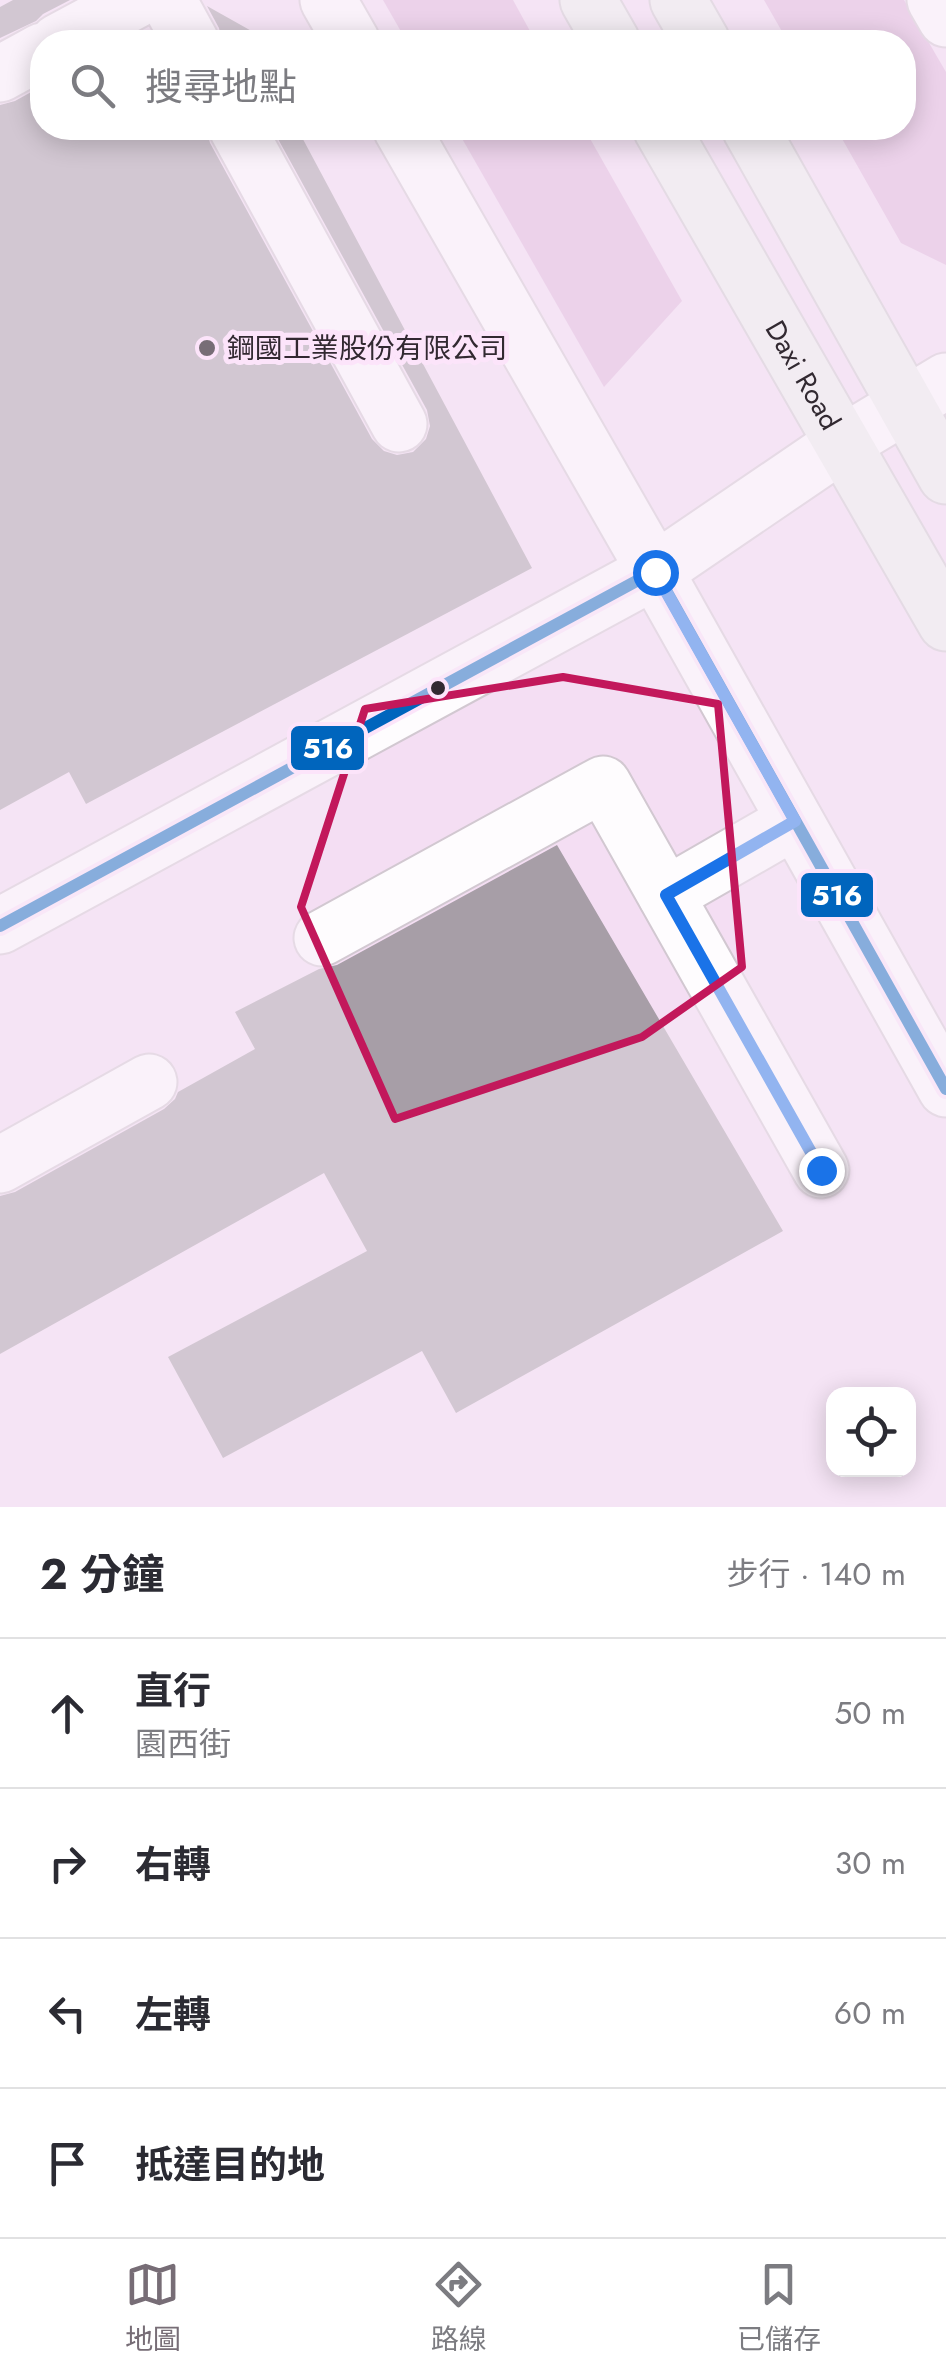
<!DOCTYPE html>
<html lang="zh-TW">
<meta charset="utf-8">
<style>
:root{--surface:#fff;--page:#f2f2f3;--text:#2b2b33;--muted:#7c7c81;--line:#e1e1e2;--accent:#776d76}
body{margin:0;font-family:Jost,"Noto Sans TC",sans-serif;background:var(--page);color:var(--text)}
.controls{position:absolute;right:30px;bottom:30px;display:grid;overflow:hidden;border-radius:20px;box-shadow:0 5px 25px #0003}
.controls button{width:90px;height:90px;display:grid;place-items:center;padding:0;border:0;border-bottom:2px solid var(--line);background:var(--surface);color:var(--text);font:50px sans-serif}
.stop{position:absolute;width:30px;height:30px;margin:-22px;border:8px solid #1a73e8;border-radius:50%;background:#fff}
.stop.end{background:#1a73e8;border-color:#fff;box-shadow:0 2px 10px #0008}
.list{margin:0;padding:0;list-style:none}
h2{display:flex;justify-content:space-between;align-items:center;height:130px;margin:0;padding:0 40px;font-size:42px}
h2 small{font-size:32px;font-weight:400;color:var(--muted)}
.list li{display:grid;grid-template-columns:65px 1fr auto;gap:30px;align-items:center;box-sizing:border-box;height:150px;padding:0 40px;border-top:2px solid var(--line)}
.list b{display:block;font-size:38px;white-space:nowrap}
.list p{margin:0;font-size:32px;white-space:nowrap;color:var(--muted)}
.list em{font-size:32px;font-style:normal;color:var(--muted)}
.icon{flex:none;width:55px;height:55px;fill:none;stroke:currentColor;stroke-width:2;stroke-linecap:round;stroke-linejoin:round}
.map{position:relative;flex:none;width:946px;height:1507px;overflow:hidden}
.search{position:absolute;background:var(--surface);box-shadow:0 5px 25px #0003;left:30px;right:30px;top:30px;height:110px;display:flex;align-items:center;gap:25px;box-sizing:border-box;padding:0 35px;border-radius:40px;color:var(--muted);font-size:38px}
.sheet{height:730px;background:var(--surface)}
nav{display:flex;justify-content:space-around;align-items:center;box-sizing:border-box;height:140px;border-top:2px solid var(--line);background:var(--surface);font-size:28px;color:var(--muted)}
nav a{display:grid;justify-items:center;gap:5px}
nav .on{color:var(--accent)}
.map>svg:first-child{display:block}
.built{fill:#f4def3;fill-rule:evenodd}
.forest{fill:#dfb7dc}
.building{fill:#a79ea7}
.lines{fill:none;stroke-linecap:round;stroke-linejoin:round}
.minor-casing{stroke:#d2c8d1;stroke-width:59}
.major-casing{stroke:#cfc9cf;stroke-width:59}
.minor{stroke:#fefcfe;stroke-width:55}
.major{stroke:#edefed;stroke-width:55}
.bus-1-casing{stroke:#fce4fa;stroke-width:20}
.bus-1{stroke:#0065bd;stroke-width:12}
.route{stroke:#1a73e8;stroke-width:12}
.marked{fill:none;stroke:#c2185b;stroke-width:8;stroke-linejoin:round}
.poi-dot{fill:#776d76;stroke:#fce4fa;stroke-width:4}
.bus-dot{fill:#322931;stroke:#fce4fa;stroke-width:4}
.labels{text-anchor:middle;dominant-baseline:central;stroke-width:10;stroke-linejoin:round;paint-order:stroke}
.poi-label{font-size:28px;fill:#322931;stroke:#fce4fa;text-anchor:start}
.street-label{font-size:28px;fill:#322931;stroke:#fce4fa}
.line-badge{stroke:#fce4fa;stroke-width:4}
.badge-label{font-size:28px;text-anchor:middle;font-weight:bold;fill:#fff}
</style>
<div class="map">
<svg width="946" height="1507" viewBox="0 0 946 1507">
<rect width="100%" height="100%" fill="#f6eaf6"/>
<!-- built -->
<path class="built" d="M0 0H946V1507H0ZM42 42H904V128H42ZM834 1394H908V1470H834Z"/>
<!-- forest -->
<g class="forest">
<path d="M383 0H513L536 42H407Z"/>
<path d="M764 0H904L946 72V265L901 243 836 128H904V42H788Z"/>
<path d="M456 128H584L682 301 604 387Z"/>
</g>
<!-- building -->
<g class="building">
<path d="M13 0H70L43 14 36 21 0 38V7Z"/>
<path d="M207 6 271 42H222L219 28Z"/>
<path d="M42 86V128H206L210 143 372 439 384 451 397 455 413 452 426 439 430 426 427 410 272 128H297L532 568 86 804 69 772 0 810V105L15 101Z"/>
<path d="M557 845 783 1231 456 1413 422 1351 223 1458 168 1357 367 1251 324 1173 0 1354V1196L15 1192 164 1109 175 1099 178 1092 255 1049 235 1012 319 969 337 965Z"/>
</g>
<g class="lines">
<defs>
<g id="minor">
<path d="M168 0 191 42"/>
<path d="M328 0 352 42"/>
<path d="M935 0 946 19"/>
<path d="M58 42 136 0"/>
<path d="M0 74 42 51"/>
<path d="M237 128 399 424"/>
<path d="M401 128 655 571 946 1089"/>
<path d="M666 895 795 821"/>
<path d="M0 926 655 571 843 443 946 381"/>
<path d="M322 938 603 784 821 1170"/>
<path d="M0 1165 149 1082"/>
</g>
<g id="major">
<path d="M588 0 612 42"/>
<path d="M678 0 702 42"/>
<path id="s1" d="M661 128 946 623"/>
<path d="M750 128 946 476"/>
</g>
</defs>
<!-- minor casing -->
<use href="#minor" class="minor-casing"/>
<!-- major casing -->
<use href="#major" class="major-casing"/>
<!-- minor -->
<use href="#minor" class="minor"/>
<!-- major -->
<use href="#major" class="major"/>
<defs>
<g id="bus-1">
<path d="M655 571 946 1089"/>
<path d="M0 926 655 571"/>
</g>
</defs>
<!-- bus-1 casing -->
<use href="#bus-1" class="bus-1-casing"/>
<!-- bus-1 -->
<use href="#bus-1" class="bus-1"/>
</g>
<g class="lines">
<!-- route -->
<path class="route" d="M655 572 795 821 666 895 821 1170"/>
</g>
<!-- marked area -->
<path d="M0 0H946V1507H0ZM563 677 718 704 742 967 642 1037 395 1119 301 907 365 709Z" fill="#f6eaf6" fill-opacity=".55" fill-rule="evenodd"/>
<path class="marked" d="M563 677 718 704 742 967 642 1037 395 1119 301 907 365 709Z"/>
<!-- markers -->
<circle class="poi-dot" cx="207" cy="348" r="10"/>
<circle class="bus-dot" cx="438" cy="688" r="9"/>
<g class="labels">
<!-- poi labels -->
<g class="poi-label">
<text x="227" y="348">鋼國工業股份有限公司</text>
</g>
<!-- street labels -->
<g class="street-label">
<text stroke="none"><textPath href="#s1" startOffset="285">Daxi Road</textPath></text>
</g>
</g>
<g class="line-badge">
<rect x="289" y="724" width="77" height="48" rx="10" fill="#0065bd"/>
<rect x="799" y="871" width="76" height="48" rx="10" fill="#0065bd"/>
</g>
<g class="badge-label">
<text x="328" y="758">516</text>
<text x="837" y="905">516</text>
</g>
</svg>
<div class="controls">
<button><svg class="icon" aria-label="locate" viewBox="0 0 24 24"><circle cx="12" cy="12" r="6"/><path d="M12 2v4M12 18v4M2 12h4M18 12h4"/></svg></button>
</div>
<div class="stop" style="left:655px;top:572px"></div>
<div class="stop end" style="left:821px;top:1170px"></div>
<div class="search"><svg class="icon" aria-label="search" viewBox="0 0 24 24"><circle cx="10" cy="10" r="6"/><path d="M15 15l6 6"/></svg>搜尋地點</div>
</div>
<section class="sheet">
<h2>2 分鐘<small>步行 · 140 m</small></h2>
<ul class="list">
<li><svg class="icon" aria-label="ahead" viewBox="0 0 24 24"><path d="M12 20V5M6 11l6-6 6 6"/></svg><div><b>直行</b><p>園西街</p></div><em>50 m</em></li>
<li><svg class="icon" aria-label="right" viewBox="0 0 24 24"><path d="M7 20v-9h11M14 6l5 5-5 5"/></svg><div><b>右轉</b></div><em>30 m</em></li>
<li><svg class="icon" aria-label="left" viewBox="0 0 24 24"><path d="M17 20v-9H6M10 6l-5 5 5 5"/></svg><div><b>左轉</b></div><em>60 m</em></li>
<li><svg class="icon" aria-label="arrive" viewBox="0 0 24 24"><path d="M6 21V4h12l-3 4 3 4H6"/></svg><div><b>抵達目的地</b></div></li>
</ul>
</section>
<nav>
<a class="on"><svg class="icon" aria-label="map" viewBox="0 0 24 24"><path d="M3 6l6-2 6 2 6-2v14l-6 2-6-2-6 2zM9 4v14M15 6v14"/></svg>地圖</a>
<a><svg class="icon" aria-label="directions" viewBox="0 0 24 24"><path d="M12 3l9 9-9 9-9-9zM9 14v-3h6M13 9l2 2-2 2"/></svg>路線</a>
<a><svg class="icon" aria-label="saved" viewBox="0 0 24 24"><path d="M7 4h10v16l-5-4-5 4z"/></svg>已儲存</a>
</nav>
